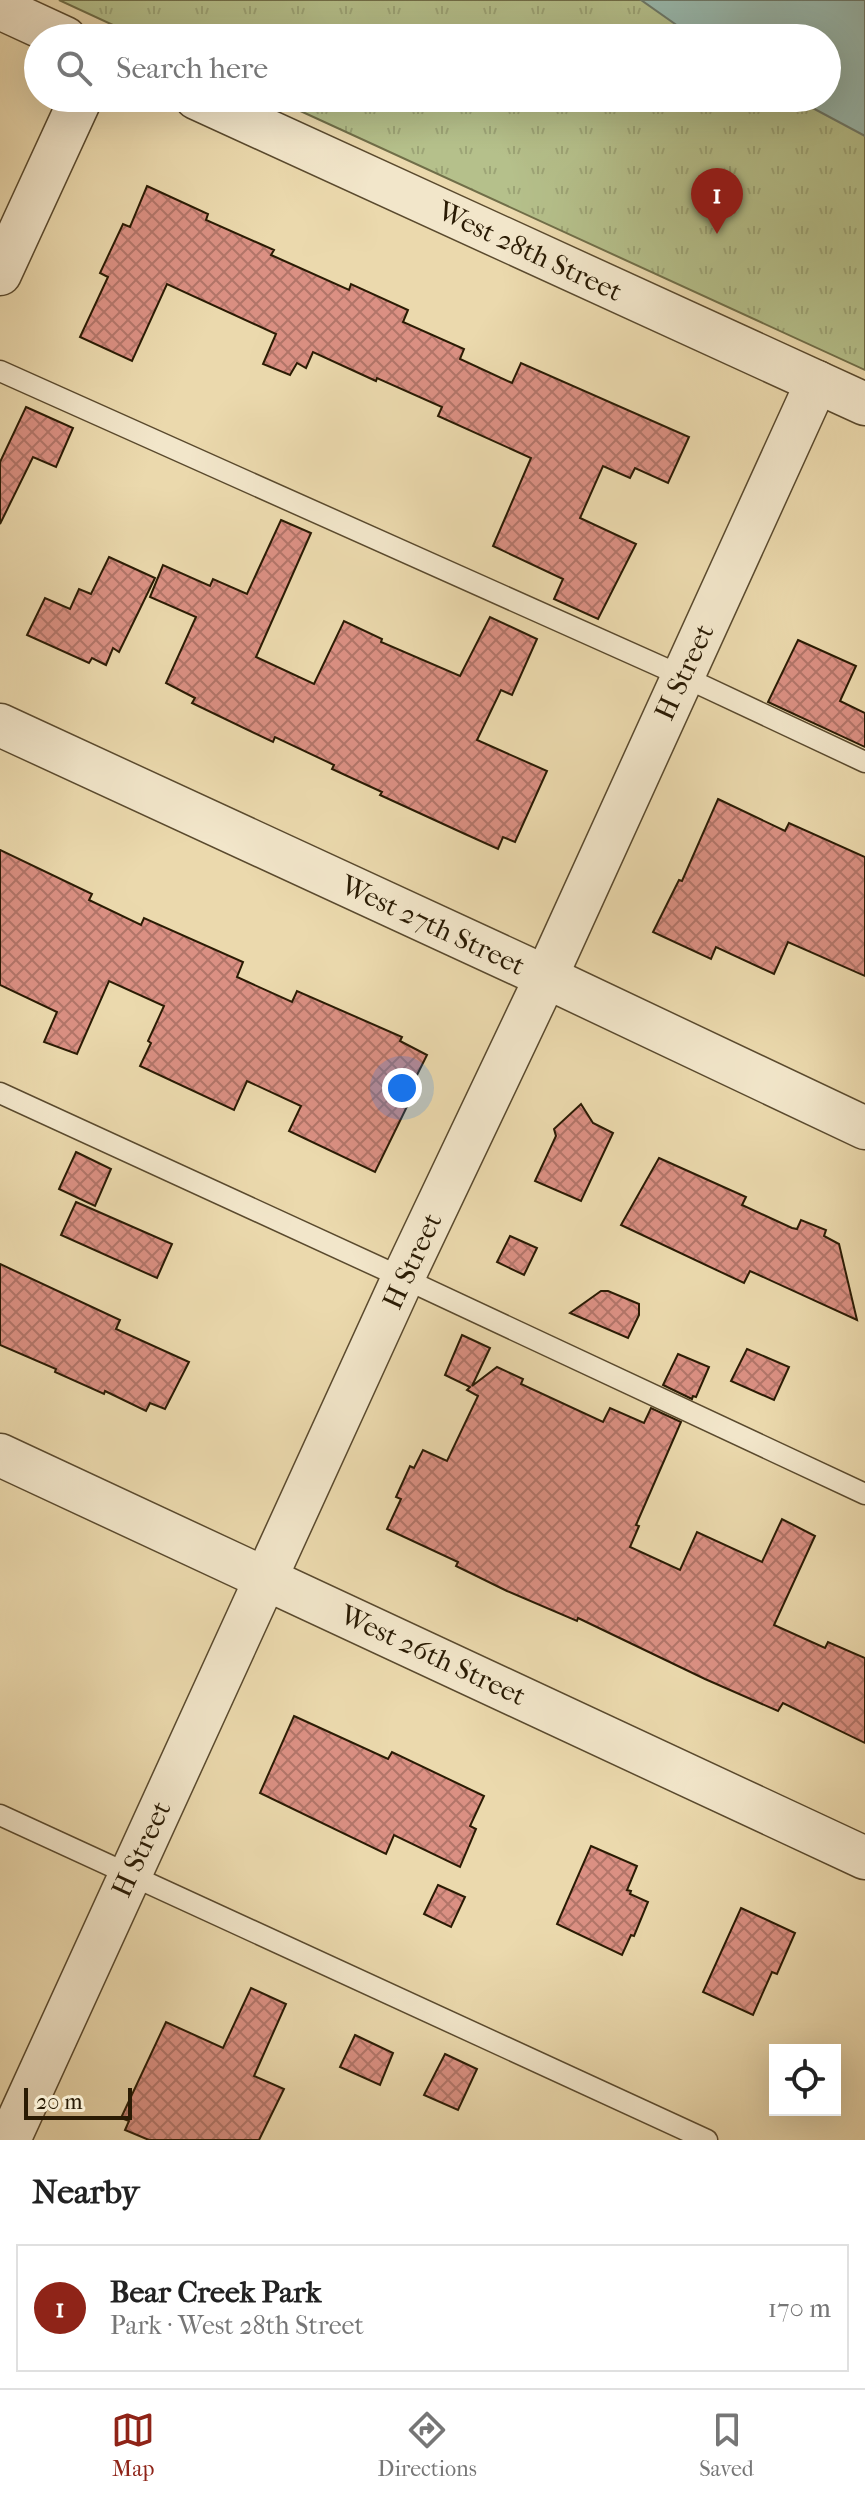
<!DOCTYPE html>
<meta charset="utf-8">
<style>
:root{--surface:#fff;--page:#f6f6f6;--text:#222;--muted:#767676;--line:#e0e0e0;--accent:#8f2418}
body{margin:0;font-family:"IM FELL French Canon",serif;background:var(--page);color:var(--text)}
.controls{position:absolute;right:24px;bottom:24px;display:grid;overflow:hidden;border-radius:0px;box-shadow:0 8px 32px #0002}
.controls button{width:72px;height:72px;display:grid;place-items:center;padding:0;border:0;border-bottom:2px solid var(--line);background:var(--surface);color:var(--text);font:40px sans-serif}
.scale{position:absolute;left:24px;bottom:20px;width:108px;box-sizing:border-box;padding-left:8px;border:4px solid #2a1b04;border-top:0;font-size:22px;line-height:28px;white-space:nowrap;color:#2a1b04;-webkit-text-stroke:6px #f2e6ca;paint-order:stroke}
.you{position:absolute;left:402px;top:1088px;width:28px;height:28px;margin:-20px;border:6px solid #fff;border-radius:50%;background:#1a73e8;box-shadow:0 0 0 12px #1a73e833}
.badge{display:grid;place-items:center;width:52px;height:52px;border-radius:50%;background:var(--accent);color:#fff;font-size:26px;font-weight:700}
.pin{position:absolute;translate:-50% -66px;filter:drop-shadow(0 2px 4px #0008)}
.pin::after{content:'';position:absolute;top:42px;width:28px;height:24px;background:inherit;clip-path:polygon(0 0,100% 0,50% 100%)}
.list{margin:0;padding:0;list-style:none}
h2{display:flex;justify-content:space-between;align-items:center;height:104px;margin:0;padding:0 32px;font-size:34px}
h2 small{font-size:26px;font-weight:400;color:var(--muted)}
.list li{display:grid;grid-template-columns:52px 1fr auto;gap:24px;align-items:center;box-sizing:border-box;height:128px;margin:0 16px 16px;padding:0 16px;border:2px solid var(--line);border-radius:0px}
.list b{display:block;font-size:30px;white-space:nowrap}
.list p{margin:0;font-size:26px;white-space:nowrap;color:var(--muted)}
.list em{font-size:26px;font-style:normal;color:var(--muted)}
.icon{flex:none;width:44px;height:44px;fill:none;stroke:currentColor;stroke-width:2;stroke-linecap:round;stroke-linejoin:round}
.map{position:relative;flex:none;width:865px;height:2140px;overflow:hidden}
.search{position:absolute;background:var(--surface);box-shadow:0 8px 32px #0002;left:24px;right:24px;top:24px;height:88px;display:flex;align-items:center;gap:20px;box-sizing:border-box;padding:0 28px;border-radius:44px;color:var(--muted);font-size:30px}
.sheet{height:248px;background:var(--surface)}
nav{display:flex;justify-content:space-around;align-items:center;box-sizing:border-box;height:112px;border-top:2px solid var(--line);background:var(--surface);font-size:22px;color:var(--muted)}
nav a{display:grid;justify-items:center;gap:4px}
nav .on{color:var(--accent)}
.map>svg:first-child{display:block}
.grass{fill:url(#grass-tufts);stroke:#706e48;stroke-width:2}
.water{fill:#99baaf;stroke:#6d7a6b;stroke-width:2}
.building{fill:url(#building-cross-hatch);stroke:#2a1b04;stroke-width:2}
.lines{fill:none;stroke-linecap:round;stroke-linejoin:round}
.service-casing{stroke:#5a4a2e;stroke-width:23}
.minor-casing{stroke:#5a4a2e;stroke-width:45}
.service{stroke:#f2e6ca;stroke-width:20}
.minor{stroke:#f2e6ca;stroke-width:42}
.labels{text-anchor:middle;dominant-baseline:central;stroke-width:8;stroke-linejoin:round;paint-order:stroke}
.street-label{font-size:28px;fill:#2a1b04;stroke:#f2e6ca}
</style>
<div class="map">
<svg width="865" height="2140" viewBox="0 0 865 2140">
<defs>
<pattern id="grass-tufts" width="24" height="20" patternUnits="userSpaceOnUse" patternTransform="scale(2)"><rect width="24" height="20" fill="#b5c08b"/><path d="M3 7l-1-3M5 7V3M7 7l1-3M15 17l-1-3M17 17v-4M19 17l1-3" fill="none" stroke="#9ca476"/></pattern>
<pattern id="building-cross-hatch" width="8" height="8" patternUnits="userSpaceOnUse" patternTransform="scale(2)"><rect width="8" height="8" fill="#db9083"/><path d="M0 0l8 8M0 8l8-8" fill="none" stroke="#b27569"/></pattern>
</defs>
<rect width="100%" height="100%" fill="#ebd9ad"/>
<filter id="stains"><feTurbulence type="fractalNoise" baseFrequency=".0025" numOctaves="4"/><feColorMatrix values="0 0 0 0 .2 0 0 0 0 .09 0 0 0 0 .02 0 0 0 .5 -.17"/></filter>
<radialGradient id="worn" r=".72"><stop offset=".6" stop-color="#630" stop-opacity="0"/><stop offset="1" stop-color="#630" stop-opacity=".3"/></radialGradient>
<!-- grass -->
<path class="grass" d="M59 0H865V370L272 98H827V38H141Z"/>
<!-- water -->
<path class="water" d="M641 0H865V136L794 98H827V38H695Z"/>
<!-- building -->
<g class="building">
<path d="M147 186 208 214 206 220 274 250 271 255 349 290 351 284 408 310 403 322 464 349 460 359 512 383 521 363 689 437 668 483 635 468 630 478 603 466 580 518 636 544 598 619 554 599 563 579 493 546 531 458 438 416 442 407 377 378 376 381 313 352 306 368 297 363 290 375 263 364 276 334 167 284 132 361 80 337 108 277 100 273 123 224 130 227Z"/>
<path d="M26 407 73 428 56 467 33 457 0 524V462Z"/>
<path d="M281 520 311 533 256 657 314 684 344 621 382 639 381 642 460 676 490 617 537 639 512 695 501 690 477 740 547 771 515 842 503 837 498 849 465 834 380 795 382 792 332 769 334 765 275 737 273 742 192 703 195 698 166 683 196 617 150 597 163 565 210 586 213 579 247 594Z"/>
<path d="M109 557 155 578 119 652 113 648 106 665 92 658 89 663 27 635 45 598 70 609 79 589 91 594Z"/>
<path d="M798 640 856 666 840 701 865 713V747L768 702Z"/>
<path d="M718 799 785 831 789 823 865 857V976L788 942 774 974 716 947 711 959 653 932 679 880 682 881Z"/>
<path d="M0 850 92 894 89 900 141 925 144 918 243 962 237 977 292 1002 297 991 402 1037 400 1041 427 1055 415 1079 419 1082 375 1172 289 1131 301 1106 247 1081 234 1110 140 1066 151 1043 148 1041 164 1006 109 981 77 1054 44 1042 57 1012 0 985Z"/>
<path d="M581 1104 593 1123 613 1133 581 1201 535 1181 556 1136 554 1129Z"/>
<path d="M76 1152 111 1169 95 1206 59 1189Z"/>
<path d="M659 1158 746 1197 742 1205 792 1228 797 1229 801 1220 826 1230 824 1236 839 1244 857 1320 750 1271 744 1283 621 1225Z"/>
<path d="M76 1202 172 1244 157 1278 61 1235Z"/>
<path d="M510 1236 537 1248 524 1275 497 1262Z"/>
<path d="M0 1264 120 1320 116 1329 189 1362 165 1409 150 1403 146 1411 105 1391 104 1394 55 1372 56 1369 0 1345Z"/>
<path d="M601 1291H608L639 1304V1315L628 1338 570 1313Z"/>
<path d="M462 1335 490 1348 472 1386 497 1367 523 1379 521 1384 603 1422 610 1408 644 1423 651 1408 681 1422 636 1525 639 1526 630 1547 680 1570 697 1532 762 1562 782 1519 815 1536 774 1625 825 1648 828 1642 865 1658V1743L783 1703 778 1711 705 1679 578 1618 577 1621 507 1591 456 1566 458 1562 387 1529 401 1499 396 1497 410 1466 414 1468 423 1450 447 1461 478 1396 467 1390 470 1387 445 1375Z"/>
<path d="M747 1349 789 1367 774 1400 731 1381Z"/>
<path d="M678 1354 709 1367 696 1397 693 1396 692 1399 663 1385Z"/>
<path d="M294 1716 388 1759 392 1752 484 1796 470 1826 476 1829 460 1867 394 1835 386 1854 260 1793Z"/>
<path d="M591 1846 637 1866 627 1890 631 1891 630 1894 648 1902 634 1936 631 1935 622 1955 557 1924Z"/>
<path d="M438 1885 465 1897 451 1927 424 1914Z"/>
<path d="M741 1908 795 1933 777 1974 772 1972 753 2015 703 1992Z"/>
<path d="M251 1988 286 2004 254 2076 284 2089 259 2140H149L125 2130 129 2121 121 2118 166 2022 223 2048Z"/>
<path d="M355 2035 393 2053 380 2085 340 2067Z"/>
<path d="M445 2054 477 2069 458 2110 424 2095Z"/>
</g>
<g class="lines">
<defs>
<g id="service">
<path d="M0 371 682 676 865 762"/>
<path d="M0 1093 403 1278 865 1494"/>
<path d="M0 1815 707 2140"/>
</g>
<g id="minor">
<path d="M0 8 65 38"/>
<path d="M196 98 865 404"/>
<path d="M0 274 81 98"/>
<path d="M0 725 546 977 865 1128"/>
<path d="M0 1455 865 1858"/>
<path d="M9 2140 403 1278 546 977 817 382"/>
</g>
</defs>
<!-- service casing -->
<use href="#service" class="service-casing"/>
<!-- minor casing -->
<use href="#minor" class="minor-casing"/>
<!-- service -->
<use href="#service" class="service"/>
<!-- minor -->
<use href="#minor" class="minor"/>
</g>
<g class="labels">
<!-- street labels -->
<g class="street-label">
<text transform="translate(530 251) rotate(25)">West 28th Street</text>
<text transform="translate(684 672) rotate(-65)">H Street</text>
<text transform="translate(433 925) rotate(25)">West 27th Street</text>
<text transform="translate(412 1261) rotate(-65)">H Street</text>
<text transform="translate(433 1655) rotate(25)">West 26th Street</text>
<text transform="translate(141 1849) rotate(-65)">H Street</text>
</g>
</g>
<rect width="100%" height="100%" filter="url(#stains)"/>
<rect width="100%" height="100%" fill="url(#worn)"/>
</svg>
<div class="controls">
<button><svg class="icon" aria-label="locate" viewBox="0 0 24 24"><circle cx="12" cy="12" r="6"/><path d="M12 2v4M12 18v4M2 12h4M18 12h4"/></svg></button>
</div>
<div class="scale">20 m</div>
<div class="you"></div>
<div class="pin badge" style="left:717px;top:234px">1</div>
<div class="search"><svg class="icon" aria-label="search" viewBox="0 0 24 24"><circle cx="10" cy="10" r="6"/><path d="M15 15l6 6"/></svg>Search here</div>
</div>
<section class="sheet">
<h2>Nearby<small></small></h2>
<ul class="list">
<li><span class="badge">1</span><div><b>Bear Creek Park</b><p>Park · West 28th Street</p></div><em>170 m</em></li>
</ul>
</section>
<nav>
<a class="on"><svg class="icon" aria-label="map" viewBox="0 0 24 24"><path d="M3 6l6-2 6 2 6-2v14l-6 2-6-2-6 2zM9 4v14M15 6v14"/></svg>Map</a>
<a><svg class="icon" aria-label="directions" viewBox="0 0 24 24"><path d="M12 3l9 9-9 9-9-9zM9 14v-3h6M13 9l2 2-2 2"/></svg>Directions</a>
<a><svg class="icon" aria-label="saved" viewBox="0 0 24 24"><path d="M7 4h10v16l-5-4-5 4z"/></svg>Saved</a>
</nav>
